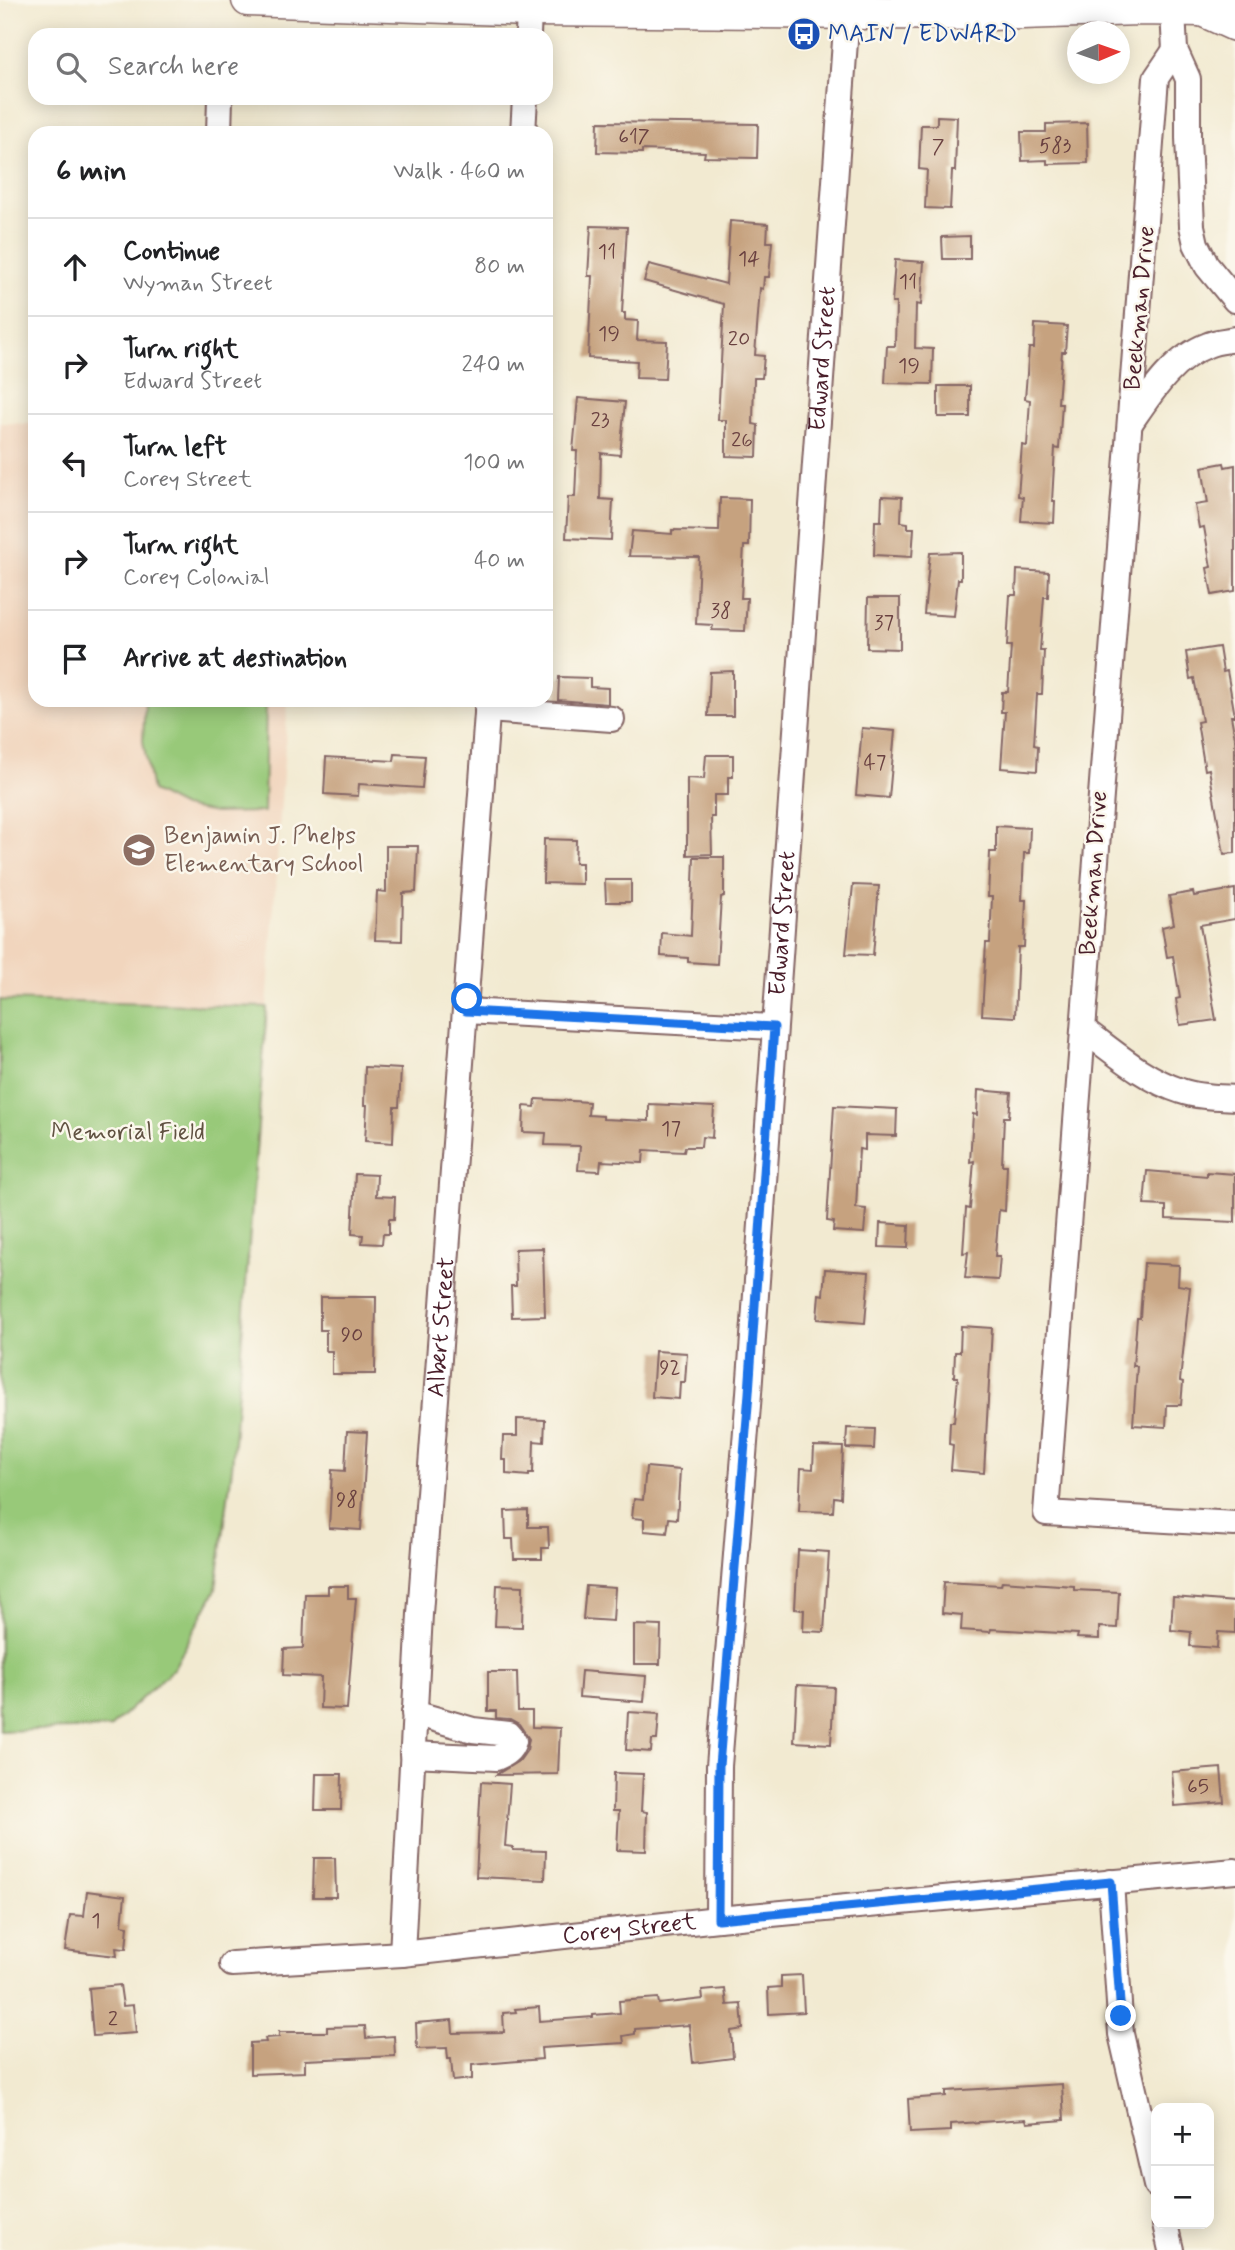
<!DOCTYPE html>
<meta charset="utf-8">
<style>
:root{--surface:#fff;--page:#f2f2f2;--text:#202124;--muted:#757577;--line:#e0e0e0}
body{margin:0;font-family:Mynerve,sans-serif;background:var(--page);color:var(--text)}
.controls{position:absolute;right:21px;bottom:21px;display:grid;overflow:hidden;border-radius:14px;box-shadow:0 4px 18px #0003}
.controls button{width:63px;height:63px;display:grid;place-items:center;padding:0;border:0;border-bottom:2px solid var(--line);background:var(--surface);color:var(--text);font:35px sans-serif}
.compass{position:absolute;left:1067px;top:21px;width:63px;height:63px;border-radius:50%;background:var(--surface);box-shadow:0 4px 18px #0003;rotate:88deg}
.stop{position:absolute;width:21px;height:21px;margin:-16px;border:5px solid #1a73e8;border-radius:50%;background:#fff}
.stop.end{background:#1a73e8;border-color:#fff;box-shadow:0 2px 7px #0008}
.list{margin:0;padding:0;list-style:none}
h2{display:flex;justify-content:space-between;align-items:center;height:91px;margin:0;padding:0 28px;font-size:30px}
h2 small{font-size:23px;font-weight:400;color:var(--muted)}
.list li{display:grid;grid-template-columns:46px 1fr auto;gap:21px;align-items:center;box-sizing:border-box;height:98px;padding:0 28px;border-top:2px solid var(--line)}
.list b{display:block;font-size:26px;white-space:nowrap}
.list p{margin:0;font-size:23px;white-space:nowrap;color:var(--muted)}
.list em{font-size:23px;font-style:normal;color:var(--muted)}
.icon{flex:none;width:38px;height:38px;fill:none;stroke:currentColor;stroke-width:2;stroke-linecap:round;stroke-linejoin:round}
.map{position:relative;flex:none;width:1235px;height:2250px;overflow:hidden}
.search{position:absolute;background:var(--surface);box-shadow:0 4px 18px #0003;left:28px;top:28px;width:525px;height:77px;display:flex;align-items:center;gap:18px;box-sizing:border-box;padding:0 24px;border-radius:21px;color:var(--muted);font-size:26px}
.panel{position:absolute;background:var(--surface);box-shadow:0 4px 18px #0003;left:28px;top:126px;width:525px;height:581px;border-radius:21px}
.map>svg:first-child{display:block}
.built{fill:#f1d5bd}
.green{fill:#98c979;stroke:#717452;stroke-width:2}
.building{fill:#c6a27f}
.lines{fill:none;stroke-linecap:round;stroke-linejoin:round}
.minor-casing{stroke:#856665;stroke-width:28}
.major-casing{stroke:#856665;stroke-width:35}
.minor{stroke:#fff;stroke-width:24}
.major{stroke:#fff;stroke-width:32}
.route{stroke:#1a73e8;stroke-width:9}
.labels{text-anchor:middle;dominant-baseline:central;stroke-width:5;stroke-linejoin:round;paint-order:stroke}
.number-label{font-size:21px;fill:#694040}
.transit-label{font-size:24px;fill:#164399;stroke:#fbf7ec;text-anchor:start}
.street-label{font-size:24px;fill:#4a1f2b;stroke:#fbf7ec}
.education-label{font-size:24px;fill:#785e54;stroke:#fbf7ec;text-anchor:start}
.park-label{font-size:24px;fill:#615242;stroke:#fbf7ec}
</style>
<div class="map">
<svg width="1235" height="2250" viewBox="0 0 1235 2250">
<rect width="100%" height="100%" fill="#fbf7ec"/>
<filter id="ink" filterUnits="userSpaceOnUse"><feTurbulence type="fractalNoise" baseFrequency=".0143" numOctaves="2"/><feDisplacementMap in="SourceGraphic" scale="14" xChannelSelector="R" yChannelSelector="G"/><feConvolveMatrix kernelMatrix="1 2 1 2 8 2 1 2 1" color-interpolation-filters="sRGB"/></filter>
<filter id="wash" filterUnits="userSpaceOnUse"><feTurbulence type="fractalNoise" baseFrequency=".00686" numOctaves="4" result="noise"/><feDisplacementMap in="SourceGraphic" scale="28" xChannelSelector="R" yChannelSelector="G"/><feGaussianBlur stdDeviation="1.57" result="paint"/><feColorMatrix in="noise" values="0 0 0 0 0 0 0 0 0 0 0 0 0 0 0 0 0 1.4 0 .05"/><feComposite in="paint" operator="in"/></filter>
<g filter="url(#wash)">
<rect width="100%" height="100%" fill="#f2ead1"/>
<!-- built -->
<path class="built" d="M0 423 35 424V700H288L267 1007 0 999Z"/>
<!-- green -->
<g class="green">
<path d="M145 700H266L264 812 215 813 183 807 152 791 143 741Z"/>
<path d="M0 1000 267 1007 232 1468 216 1589 174 1668 110 1728 0 1731Z"/>
</g>
<g id="blocks">
<!-- building -->
<g class="building">
<path d="M937 116 957 117 955 171H952L950 209 925 208 927 170 919 169 921 125H937Z"/>
<path d="M598 122 758 124 757 158 704 157 705 152 642 150V153L597 152Z"/>
<path d="M1087 123 1088 163 1047 164V160L1022 161 1021 132H1046V124Z"/>
<path d="M730 221 768 224 767 242H772L769 277H764L763 289 760 288 755 355 764 356 762 378H754L753 424 758 425 757 457 726 456V420H718L724 304 644 281 649 264 726 284Z"/>
<path d="M591 226 627 227 622 313H625V320L638 321 637 340 667 341 665 379 636 378 637 361 588 358 592 276H588Z"/>
<path d="M970 236V259H943L942 237Z"/>
<path d="M895 260 924 262 921 305 916 304 915 348 933 349 932 384 885 383 887 346H895L896 303H892Z"/>
<path d="M1035 324 1067 326 1065 352H1062L1058 403H1062L1059 449 1055 448 1052 501H1055L1054 523 1021 521 1023 497 1018 496 1022 445 1027 446 1030 400 1025 399 1029 348H1034Z"/>
<rect x="938" y="386" width="32" height="31"/>
<path d="M578 398 625 402 620 455 601 453 600 499 613 500 611 540 566 538 568 497H575L577 451H573Z"/>
<path d="M1224 463 1225 467 1235 465V591L1212 595 1207 568 1211 567 1204 527 1199 528 1195 505 1208 503 1202 467Z"/>
<path d="M882 496 902 497 901 522 908 523V528H914L912 557 874 555 875 521H881Z"/>
<path d="M720 498 750 499 749 546H744L741 598H747L745 631 712 630 713 625 696 624 699 557 629 556 632 531 672 534V530L719 531Z"/>
<path d="M961 552V579H958L954 616 924 614 930 553Z"/>
<path d="M1017 570 1049 572 1048 597H1044L1040 650H1044L1042 694H1037L1034 745 1038 746 1037 771 1001 768 1005 712H1001L1002 692H1008L1011 646H1007L1010 595H1016Z"/>
<path d="M868 598H900V649L867 648Z"/>
<path d="M1219 647 1223 672 1227 671 1235 716H1231L1235 738V853L1224 854 1209 769 1205 770 1197 722 1202 721 1194 678 1190 679 1186 652Z"/>
<path d="M733 671V716H708L710 672Z"/>
<path d="M559 677 590 678V687L608 688V704L558 700Z"/>
<path d="M862 728 895 731 889 798 856 795Z"/>
<path d="M395 754 425 756 422 788 359 784 358 796 324 794 326 757 394 761Z"/>
<path d="M706 755H733V777H728V795H714V817H711L712 854 687 855V778L704 779Z"/>
<path d="M996 826 1030 828 1029 853H1024L1022 900H1026L1024 947H1018L1015 1017 982 1015 986 943H990L992 897H988L990 852H996Z"/>
<path d="M544 839 576 840 575 863H582V884L543 883Z"/>
<path d="M386 846H418L416 892 403 893 402 941 375 940 377 891 386 892Z"/>
<path d="M694 857H724V896L721 897 717 964 688 962V958L661 956 662 933 691 936Z"/>
<path d="M605 880H631V902H606Z"/>
<path d="M853 885 879 886 873 955 846 954Z"/>
<path d="M1235 889V919L1200 925 1216 1020 1180 1025 1176 999 1180 998 1173 956 1167 957 1162 927 1174 924 1169 896 1193 892 1194 896Z"/>
<path d="M365 1067 401 1069 399 1107H394L393 1143 365 1141 367 1105H364Z"/>
<path d="M978 1090 1011 1093 1009 1117H1004L1002 1165H1007L1005 1211 999 1210 995 1256H1000L998 1280 965 1278 968 1252 963 1253 966 1208 970 1209 974 1161 970 1162 973 1114 977 1115Z"/>
<path d="M536 1099 589 1102 588 1115 603 1116V1119L649 1121V1104L714 1107 712 1138 702 1137 701 1147H685L684 1152 644 1150 643 1163 601 1161 600 1171 578 1170 580 1146 545 1145 546 1133 523 1132 524 1106 535 1107Z"/>
<path d="M834 1106 897 1109 896 1136 865 1135V1150L859 1149 856 1208 866 1209 864 1233 833 1231 834 1222 827 1221Z"/>
<path d="M1147 1171 1207 1176V1172L1235 1174V1222L1166 1219V1206L1144 1205Z"/>
<path d="M355 1174 377 1175 376 1196 395 1197 394 1219H389V1234H383L382 1244 362 1243 363 1235 352 1234Z"/>
<path d="M880 1223 909 1225 908 1248 879 1247Z"/>
<path d="M543 1248 545 1316 512 1317 511 1286H516L515 1249Z"/>
<path d="M1144 1263 1179 1265 1178 1285 1190 1287 1180 1381 1183 1382 1181 1405H1167L1166 1427 1133 1425 1137 1366H1133L1137 1318H1140Z"/>
<path d="M825 1269 869 1272 865 1323 817 1319 819 1294 823 1295Z"/>
<path d="M320 1297H376L375 1374H332V1351H326V1330H320Z"/>
<path d="M961 1326 992 1328 984 1473 951 1470 953 1445 949 1444 950 1422H954L958 1377H954L955 1352H960Z"/>
<path d="M655 1351 687 1353 685 1382H680L679 1399 652 1397Z"/>
<path d="M517 1419 545 1420 544 1442 534 1441 533 1473H529V1476L506 1474V1460H502L503 1436H517Z"/>
<path d="M847 1428 875 1429 874 1449 846 1448Z"/>
<path d="M347 1431 367 1432 361 1530 329 1528 332 1470 345 1471Z"/>
<path d="M814 1446 843 1447 841 1498 834 1497 833 1512 799 1511 801 1468 813 1469Z"/>
<path d="M646 1467 680 1470 677 1519 669 1518 667 1533 644 1531V1519L632 1518 634 1499 643 1500Z"/>
<path d="M528 1510V1527H548L549 1548H542V1559H514L513 1539H506L505 1511Z"/>
<path d="M798 1550 829 1552 824 1632 803 1631 804 1610 795 1609Z"/>
<path d="M1002 1581 1074 1586V1590L1119 1592 1117 1628 1099 1627V1639L1077 1638 1078 1634 991 1629 990 1632 961 1630 962 1615 942 1613 944 1582 1001 1585Z"/>
<path d="M497 1585 523 1586 522 1627 495 1626Z"/>
<path d="M328 1586H348V1598H356L347 1709 320 1708 321 1677 283 1675 284 1649 303 1648 305 1594H328Z"/>
<path d="M586 1586 615 1588 613 1621 583 1619Z"/>
<path d="M1173 1597 1235 1602V1633L1218 1632 1217 1648 1190 1646 1191 1632 1171 1630Z"/>
<path d="M634 1625 661 1626 660 1664H634Z"/>
<path d="M581 1671 646 1676 644 1702 579 1697Z"/>
<path d="M488 1672H517L518 1711H532V1727L560 1728 558 1774 496 1775 520 1760 527 1750 529 1739 519 1724 510 1719 496 1718V1711H488Z"/>
<path d="M797 1685 834 1687 831 1744 794 1742Z"/>
<path d="M628 1712 659 1714 657 1740H652L651 1752 626 1750Z"/>
<path d="M1221 1768 1224 1802 1175 1806 1172 1772Z"/>
<path d="M614 1773 643 1774 641 1811 647 1812 646 1851 617 1850 619 1811H613Z"/>
<path d="M316 1774H342L341 1810H315Z"/>
<path d="M481 1782 510 1784 505 1846 513 1847V1850L546 1851 545 1880 476 1877Z"/>
<path d="M314 1858H335L336 1897H313Z"/>
<path d="M87 1891 125 1896 122 1925 128 1926 126 1949 116 1948 117 1956 65 1950 70 1915 84 1916Z"/>
<path d="M802 1975 804 2012 769 2014 768 1988 781 1987V1976Z"/>
<path d="M120 1985 123 2006 133 2005 136 2033 93 2036 89 1988Z"/>
<path d="M725 1989 727 2005 741 2004 743 2029 731 2031 733 2058 693 2063 689 2025 635 2029V2034L623 2036 624 2043 541 2048 542 2059 472 2065V2079L453 2081 451 2059H448L447 2048 417 2049 416 2023 452 2020 453 2033 504 2032 503 2013 516 2012 515 2009 539 2007 540 2021 593 2017V2015L620 2013 619 2001 658 1998 659 2004 703 1999 702 1991Z"/>
<path d="M365 2026 366 2038 394 2036 395 2056 305 2060V2072L250 2074V2043L266 2042 265 2038 279 2037V2032H327V2027Z"/>
<path d="M1062 2084 1064 2120 1027 2123 1026 2119 951 2124V2131L910 2133 908 2099 946 2096V2091Z"/>
</g>
</g>
</g>
<g filter="url(#ink)">
<use href="#blocks" fill-opacity="0" stroke="#856665" stroke-width="2"/>
<g class="lines">
<defs>
<g id="minor">
<path d="M1173 11 1175 50 1188 79V138L1192 226 1196 244 1207 266 1235 300"/>
<path d="M528 35 529 10"/>
<path d="M1175 50 1156 78 1046 1513 1235 1524"/>
<path d="M219 133 220 98"/>
<path d="M523 133 525 98"/>
<path d="M1131 422C1151 393 1173 358 1208 345 1216 341 1226 341 1235 339"/>
<path d="M487 710 612 719"/>
<path d="M465 1011 774 1027"/>
<path d="M1084 1030C1114 1052 1144 1079 1181 1091 1198 1097 1217 1097 1235 1098"/>
<path d="M412 1754 496 1758C505 1754 511 1751 514 1741L508 1734 473 1730 414 1713"/>
<path d="M1111 1882 1121 2034 1156 2185"/>
<path id="s1" d="M718 1919 719 1766 749 1393 847 13"/>
<path id="s2" d="M402 1954 420 1614 488 700"/>
<path id="s3" d="M232 1964 402 1954 718 1919 1235 1871"/>
<path d="M1165 2224 1171 2250"/>
</g>
<g id="major">
<path d="M248 0 529 10 990 14 1138 9 1202 10 1229 0"/>
<path d="M1202 10 1235 25"/>
</g>
</defs>
<!-- minor casing -->
<use href="#minor" class="minor-casing"/>
<!-- major casing -->
<use href="#major" class="major-casing"/>
<!-- minor -->
<use href="#minor" class="minor"/>
<!-- major -->
<use href="#major" class="major"/>
</g>
</g>
<g class="lines" filter="url(#ink)">
<!-- route -->
<path class="route" d="M467 999 466 1011 774 1027 749 1393 719 1766 718 1919 1111 1882 1121 2016"/>
</g>
<!-- icons -->
<defs>
<symbol id="bus-disc" viewBox="-11 -11 22 22"><circle r="9.5" fill="#1a4fb4" stroke="#fbf7ec"/><path d="M-5-6H5V4H4V6H2V4H-2V6H-4V4H-5ZM-3.5-4V0h7V-4ZM-3.5 1.2v1.5H-2V1.2ZM2 1.2v1.5H3.5V1.2Z" fill="#fff"/></symbol>
<symbol id="school-disc" viewBox="-11 -11 22 22"><circle r="9.5" fill="#8d6e63" stroke="#fbf7ec"/><path d="M0-5L7-2L0 1L-7-2ZM-4 1L0 2.5L4 1V4Q0 6-4 4Z" fill="#fff"/></symbol>
</defs>
<g fill-rule="evenodd">
<use href="#bus-disc" x="785" y="15" width="38" height="38"/>
<use href="#school-disc" x="120" y="831" width="38" height="38"/>
</g>
<g class="labels">
<!-- number labels -->
<g class="number-label">
<text x="634" y="137">617</text>
<text x="1055" y="146">583</text>
<text x="938" y="147">7</text>
<text x="607" y="252">11</text>
<text x="749" y="259">14</text>
<text x="908" y="282">11</text>
<text x="609" y="334">19</text>
<text x="739" y="339">20</text>
<text x="909" y="366">19</text>
<text x="600" y="420">23</text>
<text x="742" y="440">26</text>
<text x="721" y="611">38</text>
<text x="884" y="623">37</text>
<text x="875" y="763">47</text>
<text x="671" y="1129">17</text>
<text x="352" y="1335">90</text>
<text x="670" y="1368">92</text>
<text x="347" y="1500">98</text>
<text x="1198" y="1787">65</text>
<text x="96" y="1921">1</text>
<text x="113" y="2019">2</text>
</g>
<!-- transit labels -->
<g class="transit-label">
<text x="828" y="34">MAIN / EDWARD</text>
</g>
<!-- street labels -->
<g class="street-label">
<text transform="translate(1140 308) rotate(-85)">Beekman Drive</text>
<text stroke="none"><textPath href="#s1" startOffset="1564">Edward Street</textPath></text>
<text transform="translate(1094 873) rotate(-86)">Beekman Drive</text>
<text stroke="none"><textPath href="#s1" startOffset="998">Edward Street</textPath></text>
<text stroke="none"><textPath href="#s2" startOffset="628">Albert Street</textPath></text>
<text stroke="none"><textPath href="#s3" startOffset="399">Corey Street</textPath></text>
</g>
<!-- education labels -->
<g class="education-label">
<text x="164" y="836">Benjamin J. Phelps<tspan x="164" dy="28">Elementary School</tspan></text>
</g>
<!-- park labels -->
<g class="park-label">
<text x="128" y="1132">Memorial Field</text>
</g>
</g>
</svg>
<div class="controls">
<button>+</button>
<button>−</button>
</div>
<svg class="compass" viewBox="-18 -18 36 36"><path d="M0-13l5 13h-10z" fill="#e53935"/><path d="M0 13l5-13h-10z" fill="#757577"/></svg>
<div class="stop" style="left:467px;top:999px"></div>
<div class="stop end" style="left:1121px;top:2016px"></div>
<div class="search"><svg class="icon" aria-label="search" viewBox="0 0 24 24"><circle cx="10" cy="10" r="6"/><path d="M15 15l6 6"/></svg>Search here</div>
<section class="panel">
<h2>6 min<small>Walk · 460 m</small></h2>
<ul class="list">
<li><svg class="icon" aria-label="ahead" viewBox="0 0 24 24"><path d="M12 20V5M6 11l6-6 6 6"/></svg><div><b>Continue</b><p>Wyman Street</p></div><em>80 m</em></li>
<li><svg class="icon" aria-label="right" viewBox="0 0 24 24"><path d="M7 20v-9h11M14 6l5 5-5 5"/></svg><div><b>Turn right</b><p>Edward Street</p></div><em>240 m</em></li>
<li><svg class="icon" aria-label="left" viewBox="0 0 24 24"><path d="M17 20v-9H6M10 6l-5 5 5 5"/></svg><div><b>Turn left</b><p>Corey Street</p></div><em>100 m</em></li>
<li><svg class="icon" aria-label="right" viewBox="0 0 24 24"><path d="M7 20v-9h11M14 6l5 5-5 5"/></svg><div><b>Turn right</b><p>Corey Colonial</p></div><em>40 m</em></li>
<li><svg class="icon" aria-label="arrive" viewBox="0 0 24 24"><path d="M6 21V4h12l-3 4 3 4H6"/></svg><div><b>Arrive at destination</b></div></li>
</ul>
</section>
</div>
